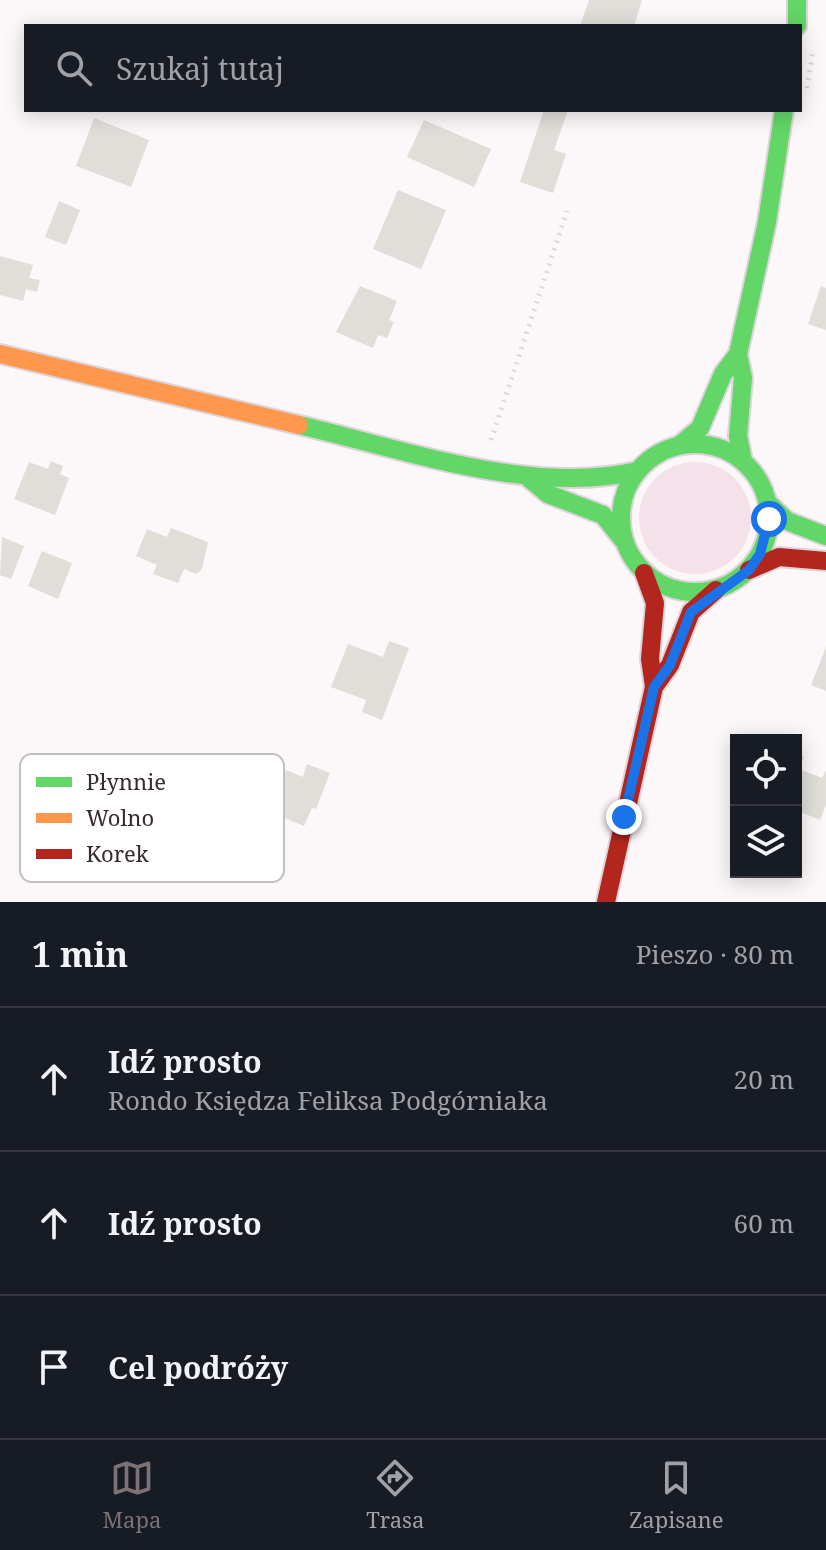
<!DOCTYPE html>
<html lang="pl">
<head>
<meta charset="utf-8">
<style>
  :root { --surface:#171b24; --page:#20242c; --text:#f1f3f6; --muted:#9ea1a6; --line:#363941; --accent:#7c7276 }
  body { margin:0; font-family:"Noto Serif",serif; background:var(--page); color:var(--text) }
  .controls { position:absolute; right:24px; bottom:24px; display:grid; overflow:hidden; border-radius:0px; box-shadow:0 4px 20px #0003 }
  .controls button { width:72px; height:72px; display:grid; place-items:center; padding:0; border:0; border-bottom:2px solid var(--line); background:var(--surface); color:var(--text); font:40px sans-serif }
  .stop { position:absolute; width:24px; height:24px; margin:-18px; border:6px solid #1a73e8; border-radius:50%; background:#fff }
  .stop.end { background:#1a73e8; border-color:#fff; box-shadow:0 2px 8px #0008 }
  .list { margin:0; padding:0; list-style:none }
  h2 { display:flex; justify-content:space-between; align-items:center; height:104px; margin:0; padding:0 32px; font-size:34px }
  h2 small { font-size:26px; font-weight:400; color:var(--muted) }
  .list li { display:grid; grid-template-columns:52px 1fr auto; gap:24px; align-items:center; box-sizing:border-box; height:144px; padding:0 32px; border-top:2px solid var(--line) }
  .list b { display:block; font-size:30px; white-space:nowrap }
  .list p { margin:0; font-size:26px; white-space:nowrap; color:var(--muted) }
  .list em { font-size:26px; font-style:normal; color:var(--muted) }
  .icon { flex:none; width:44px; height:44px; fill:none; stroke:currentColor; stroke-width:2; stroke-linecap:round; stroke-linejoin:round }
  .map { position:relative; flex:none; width:826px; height:902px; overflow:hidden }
  .search { position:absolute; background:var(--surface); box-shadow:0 4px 20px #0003; left:24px; right:24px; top:24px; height:88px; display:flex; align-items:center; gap:20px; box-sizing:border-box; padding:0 28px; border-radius:0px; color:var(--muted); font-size:30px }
  .sheet { height:536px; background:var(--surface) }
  nav { display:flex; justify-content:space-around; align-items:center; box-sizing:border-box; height:112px; border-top:2px solid var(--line); background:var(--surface); font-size:22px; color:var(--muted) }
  nav a { display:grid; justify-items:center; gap:4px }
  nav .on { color:var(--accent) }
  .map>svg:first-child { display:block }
  .green { fill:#f4e1ea }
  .building { fill:#dfded9 }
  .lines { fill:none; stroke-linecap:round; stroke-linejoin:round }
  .fast-casing { stroke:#dcd4d8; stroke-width:22 }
  .slow-casing { stroke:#dcd4d8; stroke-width:22 }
  .jam-casing { stroke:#dcd4d8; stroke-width:22 }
  .path { stroke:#dcd9da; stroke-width:5; stroke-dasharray:2 6; stroke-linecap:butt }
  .fast { stroke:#63d668; stroke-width:18 }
  .slow { stroke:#ff974d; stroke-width:18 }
  .jam { stroke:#b3261e; stroke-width:18 }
  .route { stroke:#1a73e8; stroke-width:10 }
  .key { fill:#fff; stroke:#c3bfc1; stroke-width:2 }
  .key-label { font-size:22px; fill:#372b30 }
</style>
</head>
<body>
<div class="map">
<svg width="826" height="902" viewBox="0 0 826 902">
  <rect width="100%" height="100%" fill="#fcf7f9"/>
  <!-- green -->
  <circle class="green" cx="695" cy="518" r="56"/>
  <!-- building -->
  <g class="building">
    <path d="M589,0H642L634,26H580Z"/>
    <path d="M544,110H568L554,150L566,154L553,193L520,182Z"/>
    <path d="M94,118L149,140L131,187L76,166Z"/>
    <path d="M424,120L491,149L474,187L407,157Z"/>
    <path d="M398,190L446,210L421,269L373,249Z"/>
    <path d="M59,201L80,210L66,245L45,237Z"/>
    <path d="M0,256L33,265L29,278L40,280L37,292L26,289L23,301L0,295Z"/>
    <path d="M360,286L397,301L389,320L394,322L387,338L378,335L373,348L336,332Z"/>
    <path d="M821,286L826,288V330L808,324Z"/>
    <path d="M51,461L63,466L60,474L69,478L55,515L14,499L29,462L48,469Z"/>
    <path d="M171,528L208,542L202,569L196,574L184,569L178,583L153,574L157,565L136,556L147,529L167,537Z"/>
    <path d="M2,537L24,546L11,579L0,575Z"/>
    <path d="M42,551L72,563L58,599L28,586Z"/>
    <path d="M389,641L409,648L382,720L362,712L366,700L331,687L348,644L383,657Z"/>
    <path d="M826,647V691L811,685Z"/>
    <path d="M796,754L804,757L799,769L822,778L826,770V805L820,820L796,810Z"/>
    <path d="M307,764L330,773L316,809L312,808L304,826L270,812L286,770L303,777Z"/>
  </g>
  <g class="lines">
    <defs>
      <g id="fast">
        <path d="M797,0V26"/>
        <path d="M299,425C402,449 533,496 637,471"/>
        <circle cx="695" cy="518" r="74"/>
        <path d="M680,445L700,428L723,374L738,354"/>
        <path d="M743,461L738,436L743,378L738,354L767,222L784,110"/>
        <path d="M530,479L548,494L603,515L623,540"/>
        <path d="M768,503L787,521L826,536"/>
      </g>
      <path id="slow" d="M0,354L299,425"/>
      <g id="jam">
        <path d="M749,570L779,557L826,561"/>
        <path d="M644,573L655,603L650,659L654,687"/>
        <path d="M606,902L654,687L670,665L691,612L716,590"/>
      </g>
    </defs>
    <!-- fast casing -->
    <use href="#fast" class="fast-casing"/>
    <!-- slow casing -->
    <use href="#slow" class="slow-casing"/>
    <!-- jam casing -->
    <use href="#jam" class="jam-casing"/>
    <!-- path -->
    <g class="path">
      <path d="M807,88L813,51"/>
      <path d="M491,440L567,211"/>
    </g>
    <!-- fast -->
    <use href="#fast" class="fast"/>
    <!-- slow -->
    <use href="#slow" class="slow"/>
    <!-- jam -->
    <use href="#jam" class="jam"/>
  </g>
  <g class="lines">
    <!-- route -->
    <path class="route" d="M624,817L654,687L670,665L691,612L749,570L760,554L769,519"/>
  </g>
  <!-- legend -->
  <rect x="20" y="754" width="264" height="128" rx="12" class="key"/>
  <rect x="36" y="777" width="36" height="10" fill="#63d668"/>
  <rect x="36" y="813" width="36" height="10" fill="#ff974d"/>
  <rect x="36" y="849" width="36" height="10" fill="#b3261e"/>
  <g class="key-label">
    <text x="86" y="790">Płynnie</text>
    <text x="86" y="826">Wolno</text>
    <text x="86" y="862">Korek</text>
  </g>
</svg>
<div class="controls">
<button><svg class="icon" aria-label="locate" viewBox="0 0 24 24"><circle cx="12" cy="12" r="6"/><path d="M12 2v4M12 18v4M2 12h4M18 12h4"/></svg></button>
<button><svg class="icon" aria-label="layers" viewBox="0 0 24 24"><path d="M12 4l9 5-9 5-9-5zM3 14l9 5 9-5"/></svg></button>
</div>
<div class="stop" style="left:769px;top:519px"></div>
<div class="stop end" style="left:624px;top:817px"></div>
<div class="search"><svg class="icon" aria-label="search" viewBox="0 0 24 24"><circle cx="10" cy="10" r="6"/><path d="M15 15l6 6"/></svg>Szukaj tutaj</div>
</div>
<section class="sheet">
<h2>1 min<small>Pieszo · 80 m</small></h2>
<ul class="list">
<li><svg class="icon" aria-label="ahead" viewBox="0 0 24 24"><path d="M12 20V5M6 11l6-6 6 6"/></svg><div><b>Idź prosto</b><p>Rondo Księdza Feliksa Podgórniaka</p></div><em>20 m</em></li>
<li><svg class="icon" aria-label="ahead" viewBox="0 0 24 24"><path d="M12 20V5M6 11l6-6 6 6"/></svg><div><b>Idź prosto</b></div><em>60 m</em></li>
<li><svg class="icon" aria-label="arrive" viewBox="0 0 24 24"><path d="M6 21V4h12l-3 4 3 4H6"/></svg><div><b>Cel podróży</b></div></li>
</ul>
</section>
<nav>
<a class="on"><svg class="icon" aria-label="map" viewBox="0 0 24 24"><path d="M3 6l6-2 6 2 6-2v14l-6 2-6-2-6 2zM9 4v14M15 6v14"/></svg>Mapa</a>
<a><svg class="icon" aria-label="directions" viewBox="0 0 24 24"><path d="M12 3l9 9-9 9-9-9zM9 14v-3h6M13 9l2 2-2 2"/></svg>Trasa</a>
<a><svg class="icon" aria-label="saved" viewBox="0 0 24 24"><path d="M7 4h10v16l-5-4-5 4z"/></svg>Zapisane</a>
</nav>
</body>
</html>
